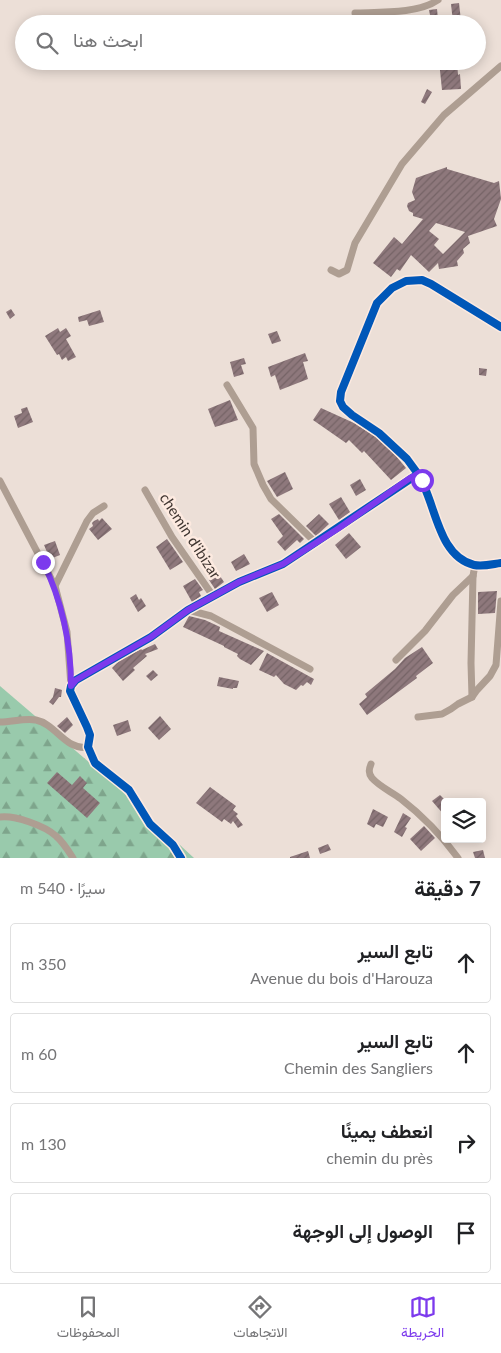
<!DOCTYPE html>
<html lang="ar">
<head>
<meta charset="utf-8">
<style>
  :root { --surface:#fff; --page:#f6f6f6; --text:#202124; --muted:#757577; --line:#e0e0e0; --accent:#7c3aed }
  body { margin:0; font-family:Lato,Vazirmatn,sans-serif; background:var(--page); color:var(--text); direction:rtl }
  .controls { position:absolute; right:15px; bottom:15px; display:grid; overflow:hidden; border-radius:5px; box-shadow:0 2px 12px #0003 }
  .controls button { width:45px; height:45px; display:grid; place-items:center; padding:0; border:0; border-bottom:1px solid var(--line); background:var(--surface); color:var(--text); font:25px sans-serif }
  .stop { position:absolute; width:15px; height:15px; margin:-11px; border:4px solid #7c3aed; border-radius:50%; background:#fff }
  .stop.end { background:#7c3aed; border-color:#fff; box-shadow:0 1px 5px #0008 }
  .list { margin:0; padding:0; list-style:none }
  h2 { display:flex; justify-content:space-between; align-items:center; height:65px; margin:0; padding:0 20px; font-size:21px }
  h2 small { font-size:16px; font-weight:400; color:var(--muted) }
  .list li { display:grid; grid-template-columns:32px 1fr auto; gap:15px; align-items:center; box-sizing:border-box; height:80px; margin:0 10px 10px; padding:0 10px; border:1px solid var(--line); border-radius:5px }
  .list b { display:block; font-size:19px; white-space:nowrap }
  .list p { margin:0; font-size:16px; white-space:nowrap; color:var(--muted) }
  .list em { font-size:16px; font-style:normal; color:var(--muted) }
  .icon { flex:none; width:28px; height:28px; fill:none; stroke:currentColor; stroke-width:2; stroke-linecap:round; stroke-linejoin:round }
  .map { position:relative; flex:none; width:501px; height:858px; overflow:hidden; direction:ltr }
  .search { position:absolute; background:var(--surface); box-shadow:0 2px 12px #0003; left:15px; right:15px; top:15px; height:55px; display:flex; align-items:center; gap:12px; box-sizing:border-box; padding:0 18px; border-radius:28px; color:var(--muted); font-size:19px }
  .sheet { height:425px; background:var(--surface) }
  nav { display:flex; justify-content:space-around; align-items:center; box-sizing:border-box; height:70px; border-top:1px solid var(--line); background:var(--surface); font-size:14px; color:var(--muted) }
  nav a { display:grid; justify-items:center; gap:2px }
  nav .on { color:var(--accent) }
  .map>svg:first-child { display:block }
  .forest { fill:url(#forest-firs) }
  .building { fill:url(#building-hatch); fill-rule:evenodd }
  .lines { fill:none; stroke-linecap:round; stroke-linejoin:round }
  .minor { stroke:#ae9e92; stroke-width:7 }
  .cycleway-casing { stroke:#fdeae0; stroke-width:11 }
  .cycleway { stroke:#0057b8; stroke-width:8 }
  .route { stroke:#7c3aed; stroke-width:6 }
  .labels { text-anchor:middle; stroke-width:5; stroke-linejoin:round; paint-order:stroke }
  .street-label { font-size:15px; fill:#3f3530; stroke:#fdeae0 }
</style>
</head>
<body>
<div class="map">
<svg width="501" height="858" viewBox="0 0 501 858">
  <defs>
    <pattern id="forest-firs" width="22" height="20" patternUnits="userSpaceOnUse" patternTransform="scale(1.25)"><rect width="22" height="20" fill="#99caac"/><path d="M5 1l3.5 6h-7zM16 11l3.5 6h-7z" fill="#7ea58c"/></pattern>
    <pattern id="building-hatch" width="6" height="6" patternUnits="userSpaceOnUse" patternTransform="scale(1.25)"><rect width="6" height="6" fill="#8e787c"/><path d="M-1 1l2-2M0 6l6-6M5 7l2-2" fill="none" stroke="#756366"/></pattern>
  </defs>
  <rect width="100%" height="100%" fill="#ecdfd7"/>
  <!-- forest -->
  <path class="forest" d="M0,686L104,775L194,858H0Z"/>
  <!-- building -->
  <g class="building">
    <path d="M459,3L461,21L453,22L451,4Z"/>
    <path d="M437,9L438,19L431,20L429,10Z"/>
    <path d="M393,17V22L363,24V18Z"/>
    <path d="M439,61H457L458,75L460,74L461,89L442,90Z"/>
    <path d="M427,89L432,92L425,104L421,102Z"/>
    <path d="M447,167V169L494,183L499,181L501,199L494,219L497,226L468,236L470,243L463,249L464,253L457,261L458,266L439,269L438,263L429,272L411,255L400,271L397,269L391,277L373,263L394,237L402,244L423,219L413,216V213L409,211L407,206L408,203L415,200L412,192L416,178ZM436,223L465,232L443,254L434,245L439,239L429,231Z"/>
    <path d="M11,309L15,315L10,319L6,312Z"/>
    <path d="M100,310L104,322L89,326L87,320L79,322L78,317Z"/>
    <path d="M58,328L60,332L66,328L71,336L66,339L76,357L68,361L66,357L62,360L59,354L57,355L45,336Z"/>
    <path d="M277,331L281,341L272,344L268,334Z"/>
    <path d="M305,353L308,361L303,362L308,379L280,390L275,375L271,377L268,367Z"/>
    <path d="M244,358L246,364L241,365L244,374L234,377L230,362Z"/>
    <path d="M479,368L487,369L486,376L479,375Z"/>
    <path d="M230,400L238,420L215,427L208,409Z"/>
    <path d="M27,407L33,422L18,428L14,416L22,413L21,409Z"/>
    <path d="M321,408L354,423L376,437L396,456L406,468L391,480L364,451L362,453L349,440L346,443L313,420Z"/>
    <path d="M285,472L293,489L277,497L267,481Z"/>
    <path d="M360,479L366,490L356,496L350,485Z"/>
    <path d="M341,497L350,512L339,520L329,504Z"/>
    <path d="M279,514L304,539L300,543L297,540L285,551L277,542L283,536L271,519Z"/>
    <path d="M319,514L329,524L316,536L306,526Z"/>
    <path d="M102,518L112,529L98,540L89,529L93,526L92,523L94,521L98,519L99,521Z"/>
    <path d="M349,533L361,547L346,559L335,545Z"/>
    <path d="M167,539L183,562L170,570L156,547Z"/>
    <path d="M55,541L60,555L50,559L44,545Z"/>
    <path d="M244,554L250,564L236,571L231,562Z"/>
    <path d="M218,573L224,582L215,589L209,580Z"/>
    <path d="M195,579L203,590L199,592L201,596L192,602L183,586Z"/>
    <path d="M497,591L495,613L478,614V592Z"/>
    <path d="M272,592L279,605L267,612L259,598Z"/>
    <path d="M136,594L139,600L141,598L146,606L138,612L130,598Z"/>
    <path d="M189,616L205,620L218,626L220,627L219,631L264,651L251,665L240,659L237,656L238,654L224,647V646L183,627Z"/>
    <path d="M155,644L158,649L145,654L147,656L133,668L135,670L123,681L112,668L119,661L141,649L142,650Z"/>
    <path d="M422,647L433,663L416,676L417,678L367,715L359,704L367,697L365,694L395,669L405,658Z"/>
    <path d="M267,653L314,679L311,685L307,682L303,686L301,685L296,690L284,684L276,675L274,677L259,670Z"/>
    <path d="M153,670L158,675L151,681L146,676Z"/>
    <path d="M219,677L239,681L237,688H233V689L217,686Z"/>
    <path d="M55,688L62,690L61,697H59L53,705L49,702L53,697Z"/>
    <path d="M160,716L171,729L159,740L148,728Z"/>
    <path d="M67,717L73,725L65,733L57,726Z"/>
    <path d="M128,720L131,731L117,736L113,725Z"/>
    <path d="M57,772L72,785L80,776L87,783L83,788L100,803L87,818L47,783Z"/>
    <path d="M210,787L236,806L233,810L238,814L236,816L243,825L238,828L233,821L231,824L224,819L222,822L196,803Z"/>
    <path d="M440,795L445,800V816L432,801Z"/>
    <path d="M373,809L388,817L383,827L376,824L374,828L367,824Z"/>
    <path d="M403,813L411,818L405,827L407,828L402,837L394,832Z"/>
    <path d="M424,826L435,838L421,851L410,839Z"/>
    <path d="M328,844L331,850L320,854L318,848Z"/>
    <path d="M483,850L485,858H475L473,852Z"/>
    <path d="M308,851L310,858H290V857Z"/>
  </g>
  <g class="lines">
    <!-- minor -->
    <g class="minor">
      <path d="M355,13C380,12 418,14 438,0"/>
      <path d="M331,270L339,274L347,270L355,243L402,164L444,115L501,66"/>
      <path d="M227,385L253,428L254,464L263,485L271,499L316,543"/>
      <path d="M418,474L407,459L379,433L352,415L343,407L340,401L341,392L377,303L392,288L406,281L422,280L431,284L501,327"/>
      <path d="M0,481L55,586L67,632L71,686"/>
      <path d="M145,490L172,537L213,596"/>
      <path d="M55,586L87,521L93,513L104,506"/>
      <path d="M188,610L211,616L310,669"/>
      <path d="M396,660L425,631L453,595L473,576"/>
      <path d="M472,697L471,663L473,576L475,565"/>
      <path d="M418,717L442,714L451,709L458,704L472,697L477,690L490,676L496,665L501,601"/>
      <path d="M0,722C12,722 24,718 36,720C56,724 66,751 88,747"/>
      <path d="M371,764C369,769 368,773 372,778C380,787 392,792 401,799C423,816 442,836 458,858"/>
      <path d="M0,817C15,815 45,826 56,836C63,842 68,850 73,858"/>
      <path d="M181,858L173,845L150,824L129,790L95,763L88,747L90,735L87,727L70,691L71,686L76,680L151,637L188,610L239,582L283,564L418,474C436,502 437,556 474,565C483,567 493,564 501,563"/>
    </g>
    <defs>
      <g id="cycleway">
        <path d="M418,474L407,459L379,433L352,415L343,407L340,401L341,392L377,303L392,288L406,281L422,280L431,284L501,327"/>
        <path d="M181,858L173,845L150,824L129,790L95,763L88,747L90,735L87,727L70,691L71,686L76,680L151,637L188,610L239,582L283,564L418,474C436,502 437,556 474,565C483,567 493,564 501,563"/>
      </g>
    </defs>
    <!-- cycleway casing -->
    <use href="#cycleway" class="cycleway-casing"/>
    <!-- cycleway -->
    <use href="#cycleway" class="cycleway"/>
  </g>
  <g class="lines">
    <!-- route -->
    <path class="route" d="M43,562C62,601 71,642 71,686L76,680L151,637L188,610L239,582L283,564L339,528L410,478L418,474L422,480"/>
  </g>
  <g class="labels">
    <!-- street labels -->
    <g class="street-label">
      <text transform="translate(190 536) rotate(57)" y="5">chemin d'ibizar</text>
    </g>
  </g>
</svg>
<div class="controls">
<button><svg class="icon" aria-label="layers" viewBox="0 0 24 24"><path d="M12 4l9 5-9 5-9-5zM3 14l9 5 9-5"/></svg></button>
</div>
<div class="stop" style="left:422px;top:480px"></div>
<div class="stop end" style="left:43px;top:562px"></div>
<div class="search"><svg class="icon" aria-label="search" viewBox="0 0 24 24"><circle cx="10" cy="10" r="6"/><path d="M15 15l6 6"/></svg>ابحث هنا</div>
</div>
<section class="sheet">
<h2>7 دقيقة<small>سيرًا · 540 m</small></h2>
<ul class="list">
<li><svg class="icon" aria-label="ahead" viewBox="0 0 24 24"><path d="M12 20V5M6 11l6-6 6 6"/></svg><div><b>تابع السير</b><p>Avenue du bois d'Harouza</p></div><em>350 m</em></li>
<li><svg class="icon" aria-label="ahead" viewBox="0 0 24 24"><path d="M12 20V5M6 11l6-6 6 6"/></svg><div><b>تابع السير</b><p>Chemin des Sangliers</p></div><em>60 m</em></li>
<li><svg class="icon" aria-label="right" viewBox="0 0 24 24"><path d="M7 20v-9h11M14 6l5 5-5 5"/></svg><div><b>انعطف يمينًا</b><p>chemin du près</p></div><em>130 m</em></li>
<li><svg class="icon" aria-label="arrive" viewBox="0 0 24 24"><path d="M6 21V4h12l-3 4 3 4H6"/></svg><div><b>الوصول إلى الوجهة</b></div></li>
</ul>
</section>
<nav>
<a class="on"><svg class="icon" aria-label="map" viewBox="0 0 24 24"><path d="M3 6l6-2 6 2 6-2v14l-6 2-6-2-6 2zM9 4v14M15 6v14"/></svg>الخريطة</a>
<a><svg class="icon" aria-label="directions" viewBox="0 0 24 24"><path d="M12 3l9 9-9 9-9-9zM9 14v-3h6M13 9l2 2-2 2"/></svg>الاتجاهات</a>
<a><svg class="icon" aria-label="saved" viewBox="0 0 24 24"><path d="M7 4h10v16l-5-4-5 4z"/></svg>المحفوظات</a>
</nav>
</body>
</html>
